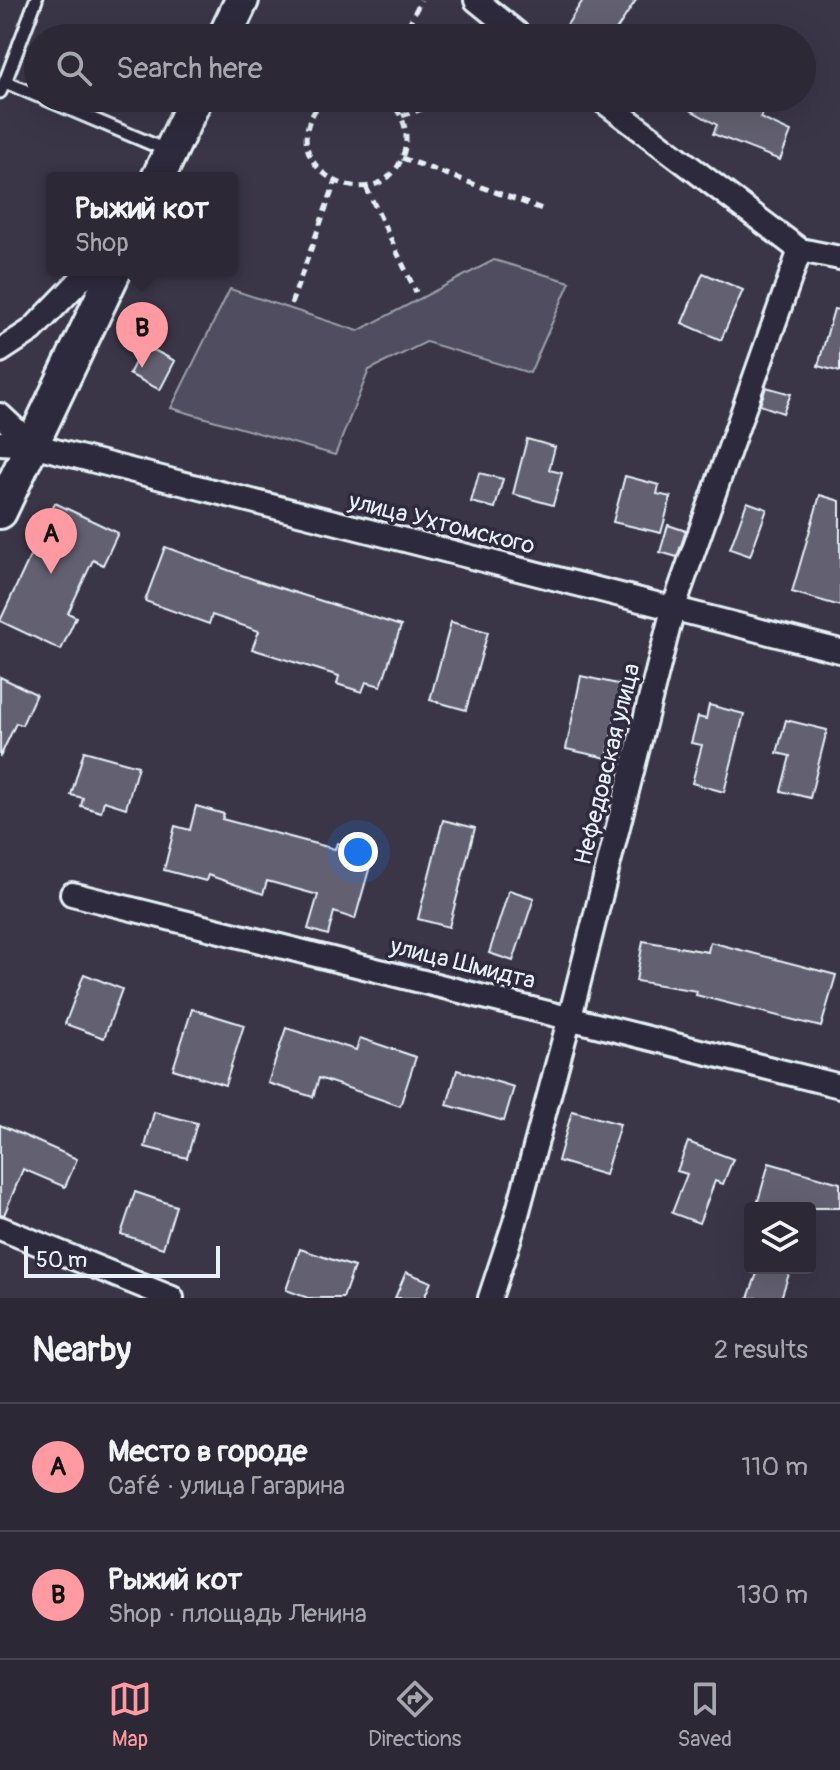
<!DOCTYPE html>
<html lang="en">
<head>
<meta charset="utf-8">
<style>
  :root { --surface:#2c2836; --page:#383442; --text:#f1f3f6; --muted:#a6a6ad; --line:#484451; --accent:#ff9aa2 }
  body { margin:0; font-family:Pangolin,sans-serif; background:var(--page); color:var(--text) }
  .controls { position:absolute; right:24px; bottom:24px; display:grid; overflow:hidden; border-radius:8px; box-shadow:0 8px 32px #0002 }
  .controls button { width:72px; height:72px; display:grid; place-items:center; padding:0; border:0; border-bottom:2px solid var(--line); background:var(--surface); color:var(--text); font:40px sans-serif }
  .scale { position:absolute; left:24px; bottom:20px; width:196px; box-sizing:border-box; padding-left:8px; border:4px solid #e8f1f8; border-top:0; font-size:22px; line-height:28px; white-space:nowrap; color:#e8f1f8; -webkit-text-stroke:6px #2f2a3d; paint-order:stroke }
  .you { position:absolute; left:358px; top:852px; width:28px; height:28px; margin:-20px; border:6px solid #fff; border-radius:50%; background:#1a73e8; box-shadow:0 0 0 12px #1a73e833 }
  .badge { display:grid; place-items:center; width:52px; height:52px; border-radius:50%; background:var(--accent); color:#111; font-size:26px; font-weight:700 }
  .pin { position:absolute; translate:-50% -66px; filter:drop-shadow(0 2px 4px #0008) }
  .pin::after { content:''; position:absolute; top:42px; width:28px; height:24px; background:inherit; clip-path:polygon(0 0,100% 0,50% 100%) }
  .popup { position:absolute; left:46px; top:172px; width:192px; height:104px; box-sizing:border-box; display:grid; place-content:center; border-radius:8px; background:var(--surface); filter:drop-shadow(0 2px 6px #0005); font-size:26px; white-space:nowrap; color:var(--muted) }
  .popup b { font-size:30px; color:var(--text) }
  .popup::after { content:''; position:absolute; left:50%; top:100%; margin-left:-16px; border:16px solid transparent; border-top-color:var(--surface) }
  .list { margin:0; padding:0; list-style:none }
  h2 { display:flex; justify-content:space-between; align-items:center; height:104px; margin:0; padding:0 32px; font-size:34px }
  h2 small { font-size:26px; font-weight:400; color:var(--muted) }
  .list li { display:grid; grid-template-columns:52px 1fr auto; gap:24px; align-items:center; box-sizing:border-box; height:128px; padding:0 32px; border-top:2px solid var(--line) }
  .list b { display:block; font-size:30px; white-space:nowrap }
  .list p { margin:0; font-size:26px; white-space:nowrap; color:var(--muted) }
  .list em { font-size:26px; font-style:normal; color:var(--muted) }
  .icon { flex:none; width:44px; height:44px; fill:none; stroke:currentColor; stroke-width:2; stroke-linecap:round; stroke-linejoin:round }
  .map { position:relative; flex:none; width:840px; height:1298px; overflow:hidden }
  .search { position:absolute; background:var(--surface); box-shadow:0 8px 32px #0002; left:24px; right:24px; top:24px; height:88px; display:flex; align-items:center; gap:20px; box-sizing:border-box; padding:0 28px; border-radius:44px; color:var(--muted); font-size:30px }
  .sheet { height:360px; background:var(--surface) }
  nav { display:flex; justify-content:space-around; align-items:center; box-sizing:border-box; height:112px; border-top:2px solid var(--line); background:var(--surface); font-size:22px; color:var(--muted) }
  nav a { display:grid; justify-items:center; gap:4px }
  nav .on { color:var(--accent) }
  .map>svg:first-child { display:block }
  .green { fill:#504e5f; stroke:#9ca0ac; stroke-width:2 }
  .building { fill:#636171; stroke:#e8f1f8; stroke-width:2 }
  .lines { fill:none; stroke-linecap:round; stroke-linejoin:round }
  .service-casing { stroke:#e8f1f8; stroke-width:17 }
  .minor-casing { stroke:#e8f1f8; stroke-width:28 }
  .secondary-casing { stroke:#e8f1f8; stroke-width:38 }
  .path { stroke:#e8f1f8; stroke-width:5; stroke-dasharray:8 6; stroke-linecap:butt }
  .service { stroke:#2f2a3d; stroke-width:11 }
  .minor { stroke:#2f2a3d; stroke-width:22 }
  .secondary { stroke:#2f2a3d; stroke-width:32 }
  .labels { text-anchor:middle; stroke-width:7; stroke-linejoin:round; paint-order:stroke }
  .street-label { font-size:24px; fill:#e8f1f8; stroke:#2f2a3d }
</style>
</head>
<body>
<div class="map">
<svg width="840" height="1298" viewBox="0 0 840 1298">
  <rect width="100%" height="100%" fill="#3a3648"/>
  <filter id="ink" filterUnits="userSpaceOnUse"><feTurbulence type="fractalNoise" baseFrequency=".0125" numOctaves="2"/><feDisplacementMap in="SourceGraphic" scale="16" xChannelSelector="R" yChannelSelector="G"/><feConvolveMatrix kernelMatrix="1 2 1 2 8 2 1 2 1" color-interpolation-filters="sRGB"/></filter>
  <g filter="url(#ink)">
    <!-- green -->
    <path class="green" d="M494,260L570,282L530,373L426,342L369,370L335,455L171,408L230,289L358,331Z"/>
    <!-- building -->
    <g class="building">
      <path d="M583,0H636L611,38H580L565,28Z"/>
      <path d="M669,98H769L760,118L791,132L780,160L713,134L717,125Z"/>
      <path d="M703,273L743,290L721,340L682,323Z"/>
      <path d="M834,309L840,310V372L818,366Z"/>
      <path d="M144,345L175,361L160,390L129,374Z"/>
      <path d="M766,387L791,394L783,413L760,405Z"/>
      <path d="M527,439L555,447L549,470L562,473L553,505L513,494Z"/>
      <path d="M479,473L503,479L495,508L471,502Z"/>
      <path d="M625,476L659,485L657,494L671,497L661,533L613,522Z"/>
      <path d="M820,495L840,501V606L792,592Z"/>
      <path d="M747,502L767,509L750,556L730,549Z"/>
      <path d="M55,503L118,533L103,565L93,560L68,613L76,617L61,650L0,621Z"/>
      <path d="M668,525L686,531L677,557L660,552Z"/>
      <path d="M165,547L258,581L401,626L381,686L366,682L362,692L337,684L339,676L252,649L259,631L212,615L209,624L145,601Z"/>
      <path d="M451,622L488,632L466,710L430,700Z"/>
      <path d="M581,676L622,685L607,758L566,749Z"/>
      <path d="M0,677L36,694L22,725L16,723L0,757Z"/>
      <path d="M709,705L744,714L724,792L692,783L702,745L691,743L698,717L706,719Z"/>
      <path d="M786,720L827,730L810,798L781,791L790,756L777,753Z"/>
      <path d="M84,751L138,766L126,808L104,801L101,812L81,806L83,798L71,795Z"/>
      <path d="M196,806L224,814L222,819L335,849L337,843L374,852L355,919L334,912L328,935L308,929L318,895L267,881L263,894L208,875L206,881L164,870L175,826L190,830Z"/>
      <path d="M443,820L475,828L449,927L418,919Z"/>
      <path d="M509,890L534,898L513,961L489,953Z"/>
      <path d="M643,941L708,952L710,942L836,975L821,1027L696,995L697,991L636,981Z"/>
      <path d="M84,974L122,989L104,1038L65,1024Z"/>
      <path d="M192,1009L244,1025L225,1085L173,1069Z"/>
      <path d="M286,1028L356,1050L360,1038L416,1057L400,1106L319,1078L313,1097L268,1083Z"/>
      <path d="M457,1070L514,1087L504,1121L447,1105Z"/>
      <path d="M572,1111L620,1124L605,1175L558,1161Z"/>
      <path d="M154,1112L197,1123L187,1158L145,1147Z"/>
      <path d="M0,1125L77,1159L65,1187L23,1169L4,1215L0,1214Z"/>
      <path d="M688,1142L733,1159L723,1184L715,1181L699,1223L672,1213L687,1174L677,1171Z"/>
      <path d="M769,1163L840,1183V1208H756Z"/>
      <path d="M135,1192L176,1206L163,1248L121,1234Z"/>
      <path d="M300,1249L354,1267L343,1298H308L286,1290Z"/>
      <path d="M759,1268H791L781,1298H748Z"/>
      <path d="M406,1272L431,1282L424,1298H395Z"/>
    </g>
    <g class="lines">
      <defs>
        <g id="service">
          <path d="M5,82L36,0"/>
          <path d="M0,92L5,82L38,96"/>
          <path d="M43,98L166,150"/>
        </g>
        <g id="minor">
          <path d="M476,0L523,38"/>
          <path d="M599,98L800,250L840,258"/>
          <path d="M0,351L32,330L90,270"/>
          <path d="M0,415L32,445"/>
          <path d="M0,443L32,445L840,651"/>
          <path d="M72,894L840,1086"/>
          <path d="M0,1228L172,1298"/>
          <path d="M490,1298L515,1222L570,1017L673,609L800,250"/>
        </g>
        <g id="secondary">
          <path d="M224,38L242,0"/>
          <path d="M158,178L196,98"/>
          <path d="M0,512L115,270"/>
        </g>
      </defs>
      <!-- service casing -->
      <use href="#service" class="service-casing"/>
      <!-- minor casing -->
      <use href="#minor" class="minor-casing"/>
      <!-- secondary casing -->
      <use href="#secondary" class="secondary-casing"/>
      <!-- path -->
      <g class="path">
        <path d="M402,38L421,0"/>
        <path d="M325,98C259,167 386,230 405,148C409,128 401,112 387,98"/>
        <path d="M402,116L453,98"/>
        <path d="M402,158L542,209"/>
        <path d="M366,187L416,292"/>
        <path d="M291,304L335,183"/>
      </g>
      <!-- service -->
      <use href="#service" class="service"/>
      <!-- minor -->
      <use href="#minor" class="minor"/>
      <!-- secondary -->
      <use href="#secondary" class="secondary"/>
    </g>
  </g>
  <g class="labels">
    <!-- street labels -->
    <g class="street-label">
      <text transform="translate(442 523) rotate(14)" y="8">улица Ухтомского</text>
      <text transform="translate(607 764) rotate(-76)" y="8">Нефедовская улица</text>
      <text transform="translate(463 963) rotate(14)" y="8">улица Шмидта</text>
    </g>
  </g>
</svg>
<div class="controls">
<button><svg class="icon" aria-label="layers" viewBox="0 0 24 24"><path d="M12 4l9 5-9 5-9-5zM3 14l9 5 9-5"/></svg></button>
</div>
<div class="scale">50 m</div>
<div class="you"></div>
<div class="pin badge" style="left:51px;top:574px">A</div>
<div class="pin badge" style="left:142px;top:368px">B</div>
<div class="popup"><b>Рыжий кот</b>Shop</div>
<div class="search"><svg class="icon" aria-label="search" viewBox="0 0 24 24"><circle cx="10" cy="10" r="6"/><path d="M15 15l6 6"/></svg>Search here</div>
</div>
<section class="sheet">
<h2>Nearby<small>2 results</small></h2>
<ul class="list">
<li><span class="badge">A</span><div><b>Место в городе</b><p>Café · улица Гагарина</p></div><em>110 m</em></li>
<li><span class="badge">B</span><div><b>Рыжий кот</b><p>Shop · площадь Ленина</p></div><em>130 m</em></li>
</ul>
</section>
<nav>
<a class="on"><svg class="icon" aria-label="map" viewBox="0 0 24 24"><path d="M3 6l6-2 6 2 6-2v14l-6 2-6-2-6 2zM9 4v14M15 6v14"/></svg>Map</a>
<a><svg class="icon" aria-label="directions" viewBox="0 0 24 24"><path d="M12 3l9 9-9 9-9-9zM9 14v-3h6M13 9l2 2-2 2"/></svg>Directions</a>
<a><svg class="icon" aria-label="saved" viewBox="0 0 24 24"><path d="M7 4h10v16l-5-4-5 4z"/></svg>Saved</a>
</nav>
</body>
</html>
